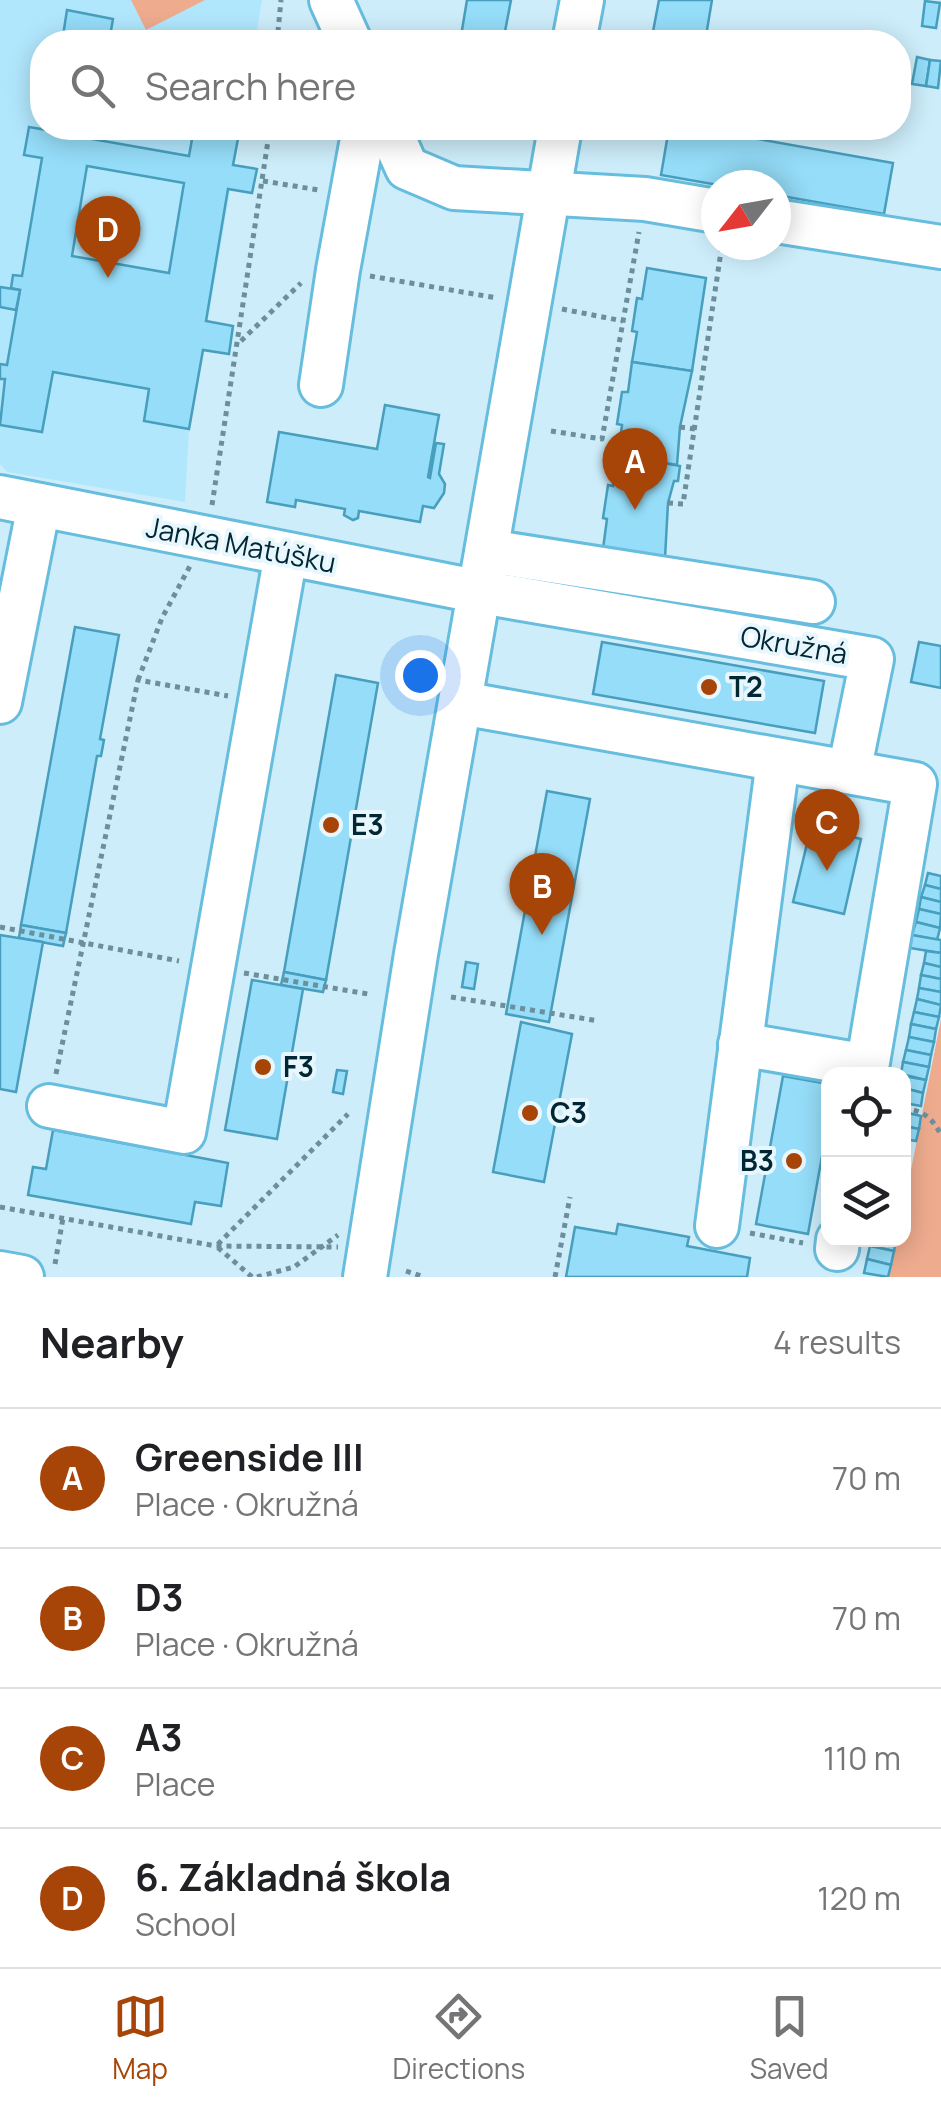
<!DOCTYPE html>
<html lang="en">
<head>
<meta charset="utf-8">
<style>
  :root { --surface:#fff; --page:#f2f2f2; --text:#202124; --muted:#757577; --line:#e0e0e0; --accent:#a74407 }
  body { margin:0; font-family:Manrope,sans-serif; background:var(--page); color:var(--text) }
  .controls { position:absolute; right:30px; bottom:30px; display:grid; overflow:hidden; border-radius:20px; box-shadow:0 5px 25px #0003 }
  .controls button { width:90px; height:90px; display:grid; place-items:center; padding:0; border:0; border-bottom:2px solid var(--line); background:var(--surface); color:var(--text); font:50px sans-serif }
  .compass { position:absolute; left:701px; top:170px; width:90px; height:90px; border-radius:50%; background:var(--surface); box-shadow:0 5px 25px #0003; rotate:239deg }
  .you { position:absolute; left:420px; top:675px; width:35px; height:35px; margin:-25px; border:8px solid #fff; border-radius:50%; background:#1a73e8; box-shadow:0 0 0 15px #1a73e833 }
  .badge { display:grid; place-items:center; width:65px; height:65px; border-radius:50%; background:var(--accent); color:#fff; font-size:32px; font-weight:700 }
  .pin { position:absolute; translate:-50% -82px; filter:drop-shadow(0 2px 5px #0008) }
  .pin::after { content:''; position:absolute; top:52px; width:35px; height:30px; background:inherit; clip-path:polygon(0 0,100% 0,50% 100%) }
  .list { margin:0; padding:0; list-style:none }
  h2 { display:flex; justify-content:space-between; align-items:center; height:130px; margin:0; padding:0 40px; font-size:42px }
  h2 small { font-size:32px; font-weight:400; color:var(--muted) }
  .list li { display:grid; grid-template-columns:65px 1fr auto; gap:30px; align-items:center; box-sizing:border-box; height:140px; padding:0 40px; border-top:2px solid var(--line) }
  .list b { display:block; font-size:38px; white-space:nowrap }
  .list p { margin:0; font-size:32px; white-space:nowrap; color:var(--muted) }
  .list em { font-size:32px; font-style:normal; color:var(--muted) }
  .icon { flex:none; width:55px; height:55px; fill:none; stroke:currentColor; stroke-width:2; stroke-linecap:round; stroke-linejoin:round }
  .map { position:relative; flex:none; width:941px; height:1277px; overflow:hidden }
  .search { position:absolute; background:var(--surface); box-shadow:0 5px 25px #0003; left:30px; right:30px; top:30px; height:110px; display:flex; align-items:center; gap:25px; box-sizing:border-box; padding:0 35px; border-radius:40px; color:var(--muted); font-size:38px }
  .sheet { height:690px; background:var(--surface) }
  nav { display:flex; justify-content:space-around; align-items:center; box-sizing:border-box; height:140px; border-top:2px solid var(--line); background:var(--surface); font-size:28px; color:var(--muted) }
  nav a { display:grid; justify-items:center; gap:5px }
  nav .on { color:var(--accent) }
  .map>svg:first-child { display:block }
  .built { fill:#b1e7fd }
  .green { fill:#eeab8e }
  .building { fill:#95ddf9; stroke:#479ebd; stroke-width:2.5; fill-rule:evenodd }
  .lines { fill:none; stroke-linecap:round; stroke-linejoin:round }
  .minor-casing { stroke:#67bddd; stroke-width:48 }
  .path { stroke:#6b8f9b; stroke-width:5; stroke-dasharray:5 5; stroke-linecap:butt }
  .minor { stroke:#fff; stroke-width:42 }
  .poi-dot { fill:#a74407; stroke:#e7f7fd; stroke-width:4 }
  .labels { text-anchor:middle; stroke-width:8; stroke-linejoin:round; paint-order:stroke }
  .street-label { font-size:28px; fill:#002733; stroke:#e7f7fd }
  .poi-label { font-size:28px; font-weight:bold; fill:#002733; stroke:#e7f7fd; text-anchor:start }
</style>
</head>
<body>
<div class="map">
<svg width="941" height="1277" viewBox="0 0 941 1277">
  <rect width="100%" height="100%" fill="#cdedfa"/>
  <!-- built -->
  <path class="built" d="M0,0H262L255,42H42V128H241L189,429L185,502L7,472L0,464Z"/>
  <!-- green -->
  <g class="green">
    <path d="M131,0H205L146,30Z"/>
    <path d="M941,1019V1277H888L896,1240H904V1205Z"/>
  </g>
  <!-- building -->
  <g class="building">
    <path d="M467,0H511L503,42H460Z"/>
    <path d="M659,0H712L705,42H651Z"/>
    <path d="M925,1L940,3L936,28L922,26Z"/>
    <path d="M67,10L113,19L109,42H62Z"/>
    <path d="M917,57L930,60L926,86L912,84Z"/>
    <path d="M930,60L941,61L938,88L926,86Z"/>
    <path d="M29,127L47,130L48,128H94L92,139L189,156L194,128H240L233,165L257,169L252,193L228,189L206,321L233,326L229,354L203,350L189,429L144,421L149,389L53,372L42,432L0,425L5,379H0V364L7,365L20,290L11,288L13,275L22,276L42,158L24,155ZM87,166L184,183L169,273L72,256Z"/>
    <path d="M669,128H696L893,163L884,214L776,195V185H718L661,175Z"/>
    <path d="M647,268L706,278L692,371L632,362L637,332L632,331L637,298L642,299Z"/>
    <path d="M0,287L20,290L16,310L0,307Z"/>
    <path d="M632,362L692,371L680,427L677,465L618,455L622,425L617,424L622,392H628Z"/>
    <path d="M385,405L439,415L428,477L430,478L436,443L444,444L439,474L445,484L444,493L434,508L423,506L420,522L359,511L358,518L353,520L344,515L345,509L296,500L295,507L267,502L279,432L377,449Z"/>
    <path d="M618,455L680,466L678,481H674L668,503L665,558L603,549L607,519L603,518L608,485L613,486Z"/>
    <path d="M75,627L119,635L100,739L104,740L101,756H97L66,933L21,925Z"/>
    <path d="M602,642L824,681L815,733L593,694Z"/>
    <path d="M919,642L941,646V688L911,682Z"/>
    <path d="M336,675L378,683L326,980L284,972Z"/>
    <path d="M547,791L590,799L549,1022L506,1014Z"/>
    <path d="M811,827L861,839L844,914L793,902Z"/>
    <path d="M928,873L941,876V889L925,885Z"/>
    <path d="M925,885L941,889V902L921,897Z"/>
    <path d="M921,897L941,902V914L919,909Z"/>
    <path d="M919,909L941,914L940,928L916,922Z"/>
    <path d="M916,922L940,928L937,940L912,935Z"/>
    <path d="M21,925L66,933L63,946L19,938Z"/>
    <path d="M0,935L43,942L16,1092L0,1089Z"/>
    <path d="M912,935L941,940V953L910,948Z"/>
    <path d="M926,951L941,953V967L924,963Z"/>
    <path d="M466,962L478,964L474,989L462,987Z"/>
    <path d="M924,963L941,967V979L921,975Z"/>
    <path d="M284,972L326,980L323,992L281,985Z"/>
    <path d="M921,975L941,979V992L919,988Z"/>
    <path d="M252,980L303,989L277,1139L225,1130Z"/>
    <path d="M919,988L941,992V1005L917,999Z"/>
    <path d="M917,999L941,1005L939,1017L914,1012Z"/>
    <path d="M914,1012L939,1017L936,1029L911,1024Z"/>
    <path d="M521,1022L572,1034L544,1182L493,1172Z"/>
    <path d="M911,1024L936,1029L934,1042L909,1037Z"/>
    <path d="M909,1037L934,1042L931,1055L906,1050Z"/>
    <path d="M906,1050L931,1055L929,1067L903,1062Z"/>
    <path d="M903,1062L929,1067L926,1080L901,1074Z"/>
    <path d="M337,1070L347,1071L343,1094L333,1092Z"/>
    <path d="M783,1076L828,1084V1123L808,1234L756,1224Z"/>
    <path d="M904,1076L926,1080L923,1093L904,1088Z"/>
    <path d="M904,1088L923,1093L921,1106L904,1103Z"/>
    <path d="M904,1112L921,1116L919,1129L904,1126Z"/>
    <path d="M904,1126L919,1129L916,1141L904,1139Z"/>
    <path d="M53,1130L228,1163L221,1206L195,1202L191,1224L28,1195L33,1167L46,1169Z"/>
    <path d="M618,1224L689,1237L687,1246L750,1258L747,1277H566L575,1227L616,1234Z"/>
    <path d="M871,1240H896L894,1251L870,1246Z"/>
    <path d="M870,1246L894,1251L891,1265L867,1259Z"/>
    <path d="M867,1259L891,1265L888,1277L864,1273Z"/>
  </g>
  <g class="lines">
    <defs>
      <g id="minor">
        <path d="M331,0L350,42"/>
        <path d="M574,42L582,0"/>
        <path d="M389,128L407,168L454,188L645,199L716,211"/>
        <path d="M776,221L941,247"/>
        <path d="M321,385L338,270L364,128"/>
        <path d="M0,497L481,592L872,659L849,772"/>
        <path d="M488,551L813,602"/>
        <path d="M0,702L39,505"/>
        <path d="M461,703L915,784L866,1074"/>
        <path d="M740,1044L867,1066"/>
        <path d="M49,1106L184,1132L286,554"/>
        <path d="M717,1226L778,760"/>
        <path d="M837,1249L838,1240"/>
        <path d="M0,1273L22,1277"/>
        <path d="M365,1277L416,954L560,128"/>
      </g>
    </defs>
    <!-- minor casing -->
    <use href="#minor" class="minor-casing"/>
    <!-- path -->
    <g class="path">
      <path d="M277,42L281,0"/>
      <path d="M263,181L319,190"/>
      <path d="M370,276L497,298"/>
      <path d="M562,309L623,321"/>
      <path d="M241,341L301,283"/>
      <path d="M680,427L695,429"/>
      <path d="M551,431L602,439L639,232"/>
      <path d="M668,503L683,504L722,245"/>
      <path d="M212,505L270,128"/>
      <path d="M138,680L162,618L190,566"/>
      <path d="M0,927L179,961"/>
      <path d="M244,973L368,994"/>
      <path d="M451,997L599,1021"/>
      <path d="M56,1074L138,680L228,696"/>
      <path d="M904,1108C923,1111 932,1117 941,1135"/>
      <path d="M0,1207L216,1246L338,1247"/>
      <path d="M750,1233L803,1243"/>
      <path d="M55,1264L63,1218"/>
      <path d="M406,1271L424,1277"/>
      <path d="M252,1277L216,1246L348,1114"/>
      <path d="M257,1277L294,1267L338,1235"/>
      <path d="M555,1277L570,1197"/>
    </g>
    <!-- minor -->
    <use href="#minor" class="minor"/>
  </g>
  <!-- markers -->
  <g class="poi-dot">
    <circle cx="709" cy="687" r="10"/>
    <circle cx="331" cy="825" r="10"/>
    <circle cx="263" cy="1067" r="10"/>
    <circle cx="530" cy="1113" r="10"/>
    <circle cx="794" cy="1161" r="10"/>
  </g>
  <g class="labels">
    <!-- street labels -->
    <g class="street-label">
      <text transform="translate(241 545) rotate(11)" y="10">Janka Matúšku</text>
      <text transform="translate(794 645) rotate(10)" y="10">Okružná</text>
    </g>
    <!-- poi labels -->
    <g class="poi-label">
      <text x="729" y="697">T2</text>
      <text x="351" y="835">E3</text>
      <text x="283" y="1077">F3</text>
      <text x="550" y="1123">C3</text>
      <text x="774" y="1171" text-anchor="end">B3</text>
    </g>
  </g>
</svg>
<div class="controls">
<button><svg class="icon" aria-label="locate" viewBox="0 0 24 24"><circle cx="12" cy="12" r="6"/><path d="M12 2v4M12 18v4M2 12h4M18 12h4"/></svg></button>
<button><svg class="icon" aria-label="layers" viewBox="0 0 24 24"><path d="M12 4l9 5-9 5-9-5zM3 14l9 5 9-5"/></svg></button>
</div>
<svg class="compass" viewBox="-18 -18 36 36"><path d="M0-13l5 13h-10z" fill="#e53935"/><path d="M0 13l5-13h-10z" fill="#757577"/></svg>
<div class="you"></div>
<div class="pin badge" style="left:635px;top:510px">A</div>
<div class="pin badge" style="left:542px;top:935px">B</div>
<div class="pin badge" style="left:827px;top:871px">C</div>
<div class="pin badge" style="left:108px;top:278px">D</div>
<div class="search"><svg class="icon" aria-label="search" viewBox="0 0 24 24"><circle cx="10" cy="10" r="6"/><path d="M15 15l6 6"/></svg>Search here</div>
</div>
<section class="sheet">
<h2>Nearby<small>4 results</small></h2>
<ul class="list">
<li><span class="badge">A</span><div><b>Greenside III</b><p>Place · Okružná</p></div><em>70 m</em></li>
<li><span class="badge">B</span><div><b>D3</b><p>Place · Okružná</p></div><em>70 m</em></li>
<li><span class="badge">C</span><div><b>A3</b><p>Place</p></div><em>110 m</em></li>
<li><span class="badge">D</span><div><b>6. Základná škola</b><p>School</p></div><em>120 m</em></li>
</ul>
</section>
<nav>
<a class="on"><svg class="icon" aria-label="map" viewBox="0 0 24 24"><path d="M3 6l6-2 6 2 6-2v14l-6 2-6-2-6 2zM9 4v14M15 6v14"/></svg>Map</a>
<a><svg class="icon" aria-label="directions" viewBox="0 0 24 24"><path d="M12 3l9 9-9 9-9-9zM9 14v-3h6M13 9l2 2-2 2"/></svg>Directions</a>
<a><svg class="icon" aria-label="saved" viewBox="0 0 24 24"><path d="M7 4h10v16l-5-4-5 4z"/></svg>Saved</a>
</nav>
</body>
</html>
